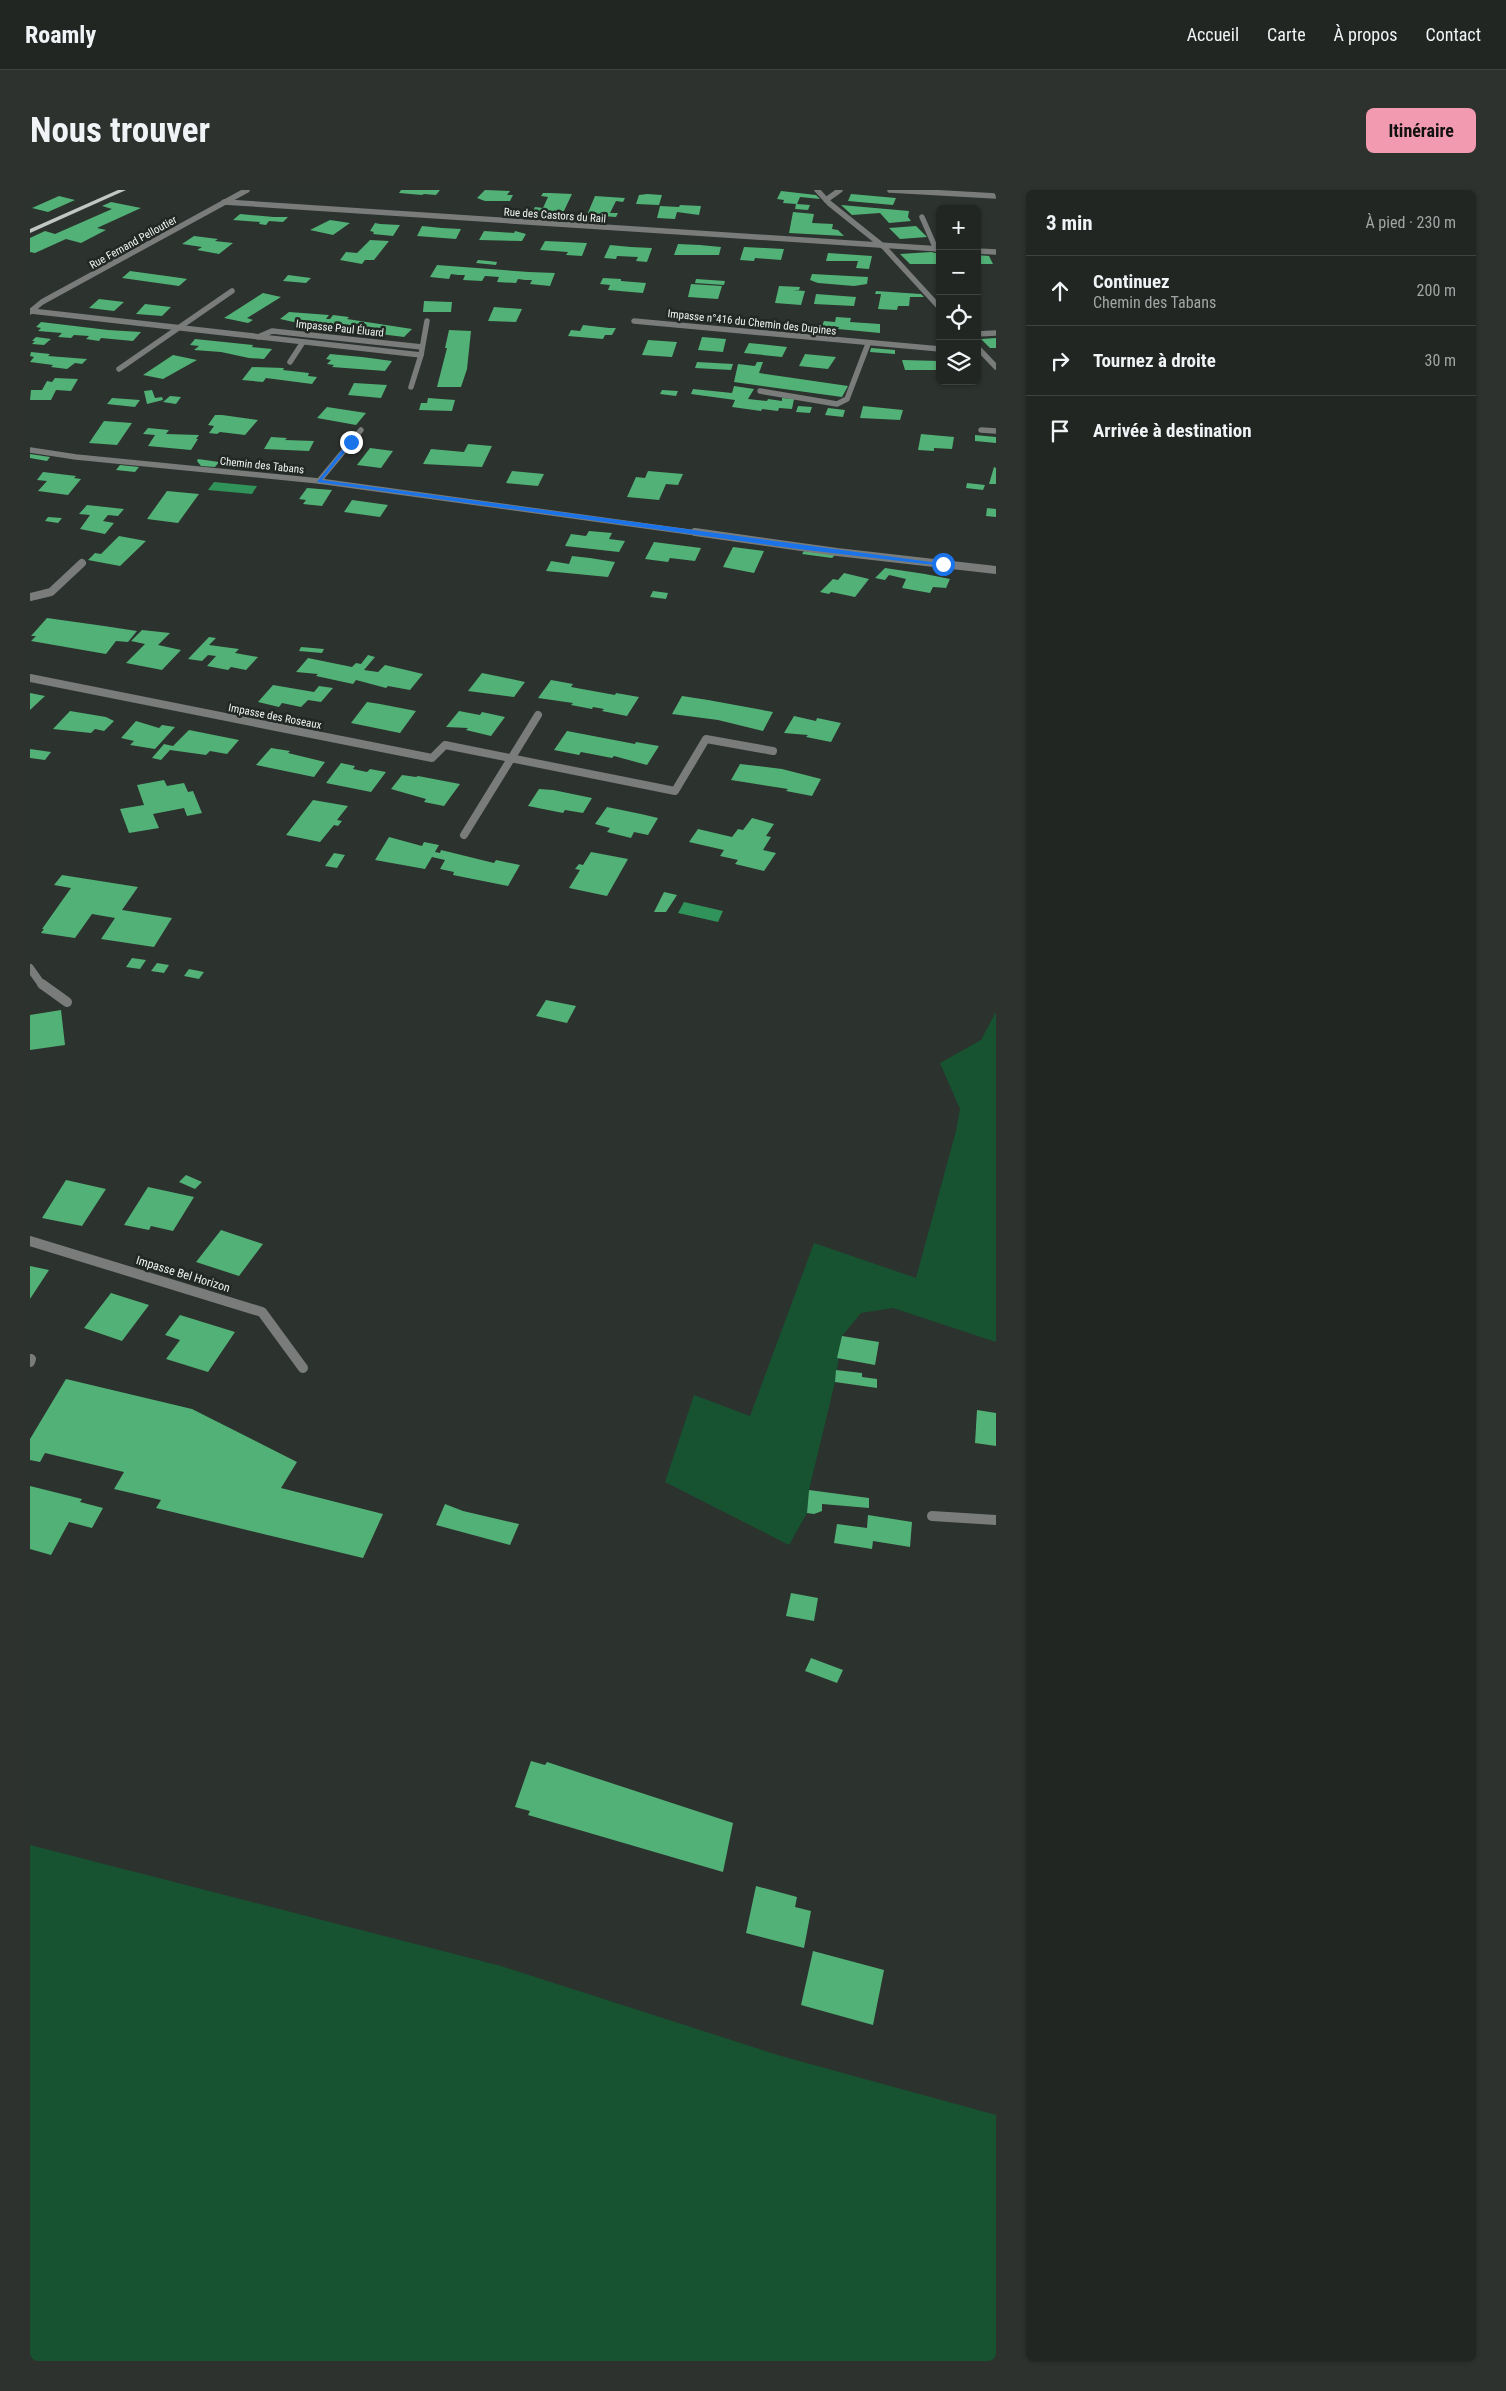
<!DOCTYPE html>
<html lang="fr">
<head>
<meta charset="utf-8">
<style>
  :root { --surface:#212622; --page:#2d322f; --text:#f1f3f6; --muted:#a2a5a5; --line:#3e4340; --accent:#f29aaf }
  body { margin:0; font-family:"Roboto Condensed",sans-serif; background:var(--page); color:var(--text) }
  .controls { position:absolute; right:15px; top:15px; display:grid; overflow:hidden; border-radius:8px; box-shadow:0 1px 4px #0004 }
  .controls button { width:45px; height:45px; display:grid; place-items:center; padding:0; border:0; border-bottom:1px solid var(--line); background:var(--surface); color:var(--text); font:25px sans-serif }
  .stop { position:absolute; width:15px; height:15px; margin:-11px; border:4px solid #1a73e8; border-radius:50%; background:#fff }
  .stop.end { background:#1a73e8; border-color:#fff; box-shadow:0 1px 5px #0008 }
  .list { margin:0; padding:0; list-style:none }
  h2 { display:flex; justify-content:space-between; align-items:center; height:65px; margin:0; padding:0 20px; font-size:21px }
  h2 small { font-size:16px; font-weight:400; color:var(--muted) }
  .list li { display:grid; grid-template-columns:32px 1fr auto; gap:15px; align-items:center; box-sizing:border-box; height:70px; padding:0 20px; border-top:1px solid var(--line) }
  .list b { display:block; font-size:19px; white-space:nowrap }
  .list p { margin:0; font-size:16px; white-space:nowrap; color:var(--muted) }
  .list em { font-size:16px; font-style:normal; color:var(--muted) }
  .icon { flex:none; width:28px; height:28px; fill:none; stroke:currentColor; stroke-width:2; stroke-linecap:round; stroke-linejoin:round }
  .map { position:relative; flex:none; width:966px; height:2171px; overflow:hidden; border-radius:8px }
  header { display:flex; align-items:center; gap:30px; box-sizing:border-box; height:70px; padding:0 25px; background:var(--surface); border-bottom:1px solid var(--line) }
  header strong { font-size:24px }
  nav { display:flex; gap:28px; margin-inline-start:auto; font-size:18px }
  .intro { display:flex; align-items:center; justify-content:space-between; box-sizing:border-box; height:120px; padding:0 30px }
  h1 { margin:0; font-size:35px }
  .button { padding:12px 22px; border-radius:8px; background:var(--accent); color:#111; font-size:18px; font-weight:700 }
  main { display:flex; gap:30px; padding:0 30px }
  aside { flex:1; background:var(--surface); border-radius:8px; box-shadow:0 1px 4px #0004 }
  .map>svg:first-child { display:block }
  .green { fill:#175331 }
  .water { fill:#30935a }
  .building { fill:#52b176 }
  .lines { fill:none; stroke-linecap:round; stroke-linejoin:round }
  .lane-far1 { stroke:#797c7a; stroke-width:8 }
  .lane { stroke:#797c7a; stroke-width:10 }
  .street-far2 { stroke:#797c7a; stroke-width:5.5 }
  .street-far1 { stroke:#797c7a; stroke-width:8 }
  .street { stroke:#797c7a; stroke-width:10 }
  .primary { fill:#c1c7c3; fill-rule:evenodd }
  .route { fill:#1a73e8 }
  .labels { text-anchor:middle; stroke-width:5; stroke-linejoin:round; paint-order:stroke }
  .far-street-label { font-size:11px; fill:#f1f5f2; stroke:#222824 }
  .street-label { font-size:12px; fill:#f1f5f2; stroke:#222824 }
</style>
</head>
<body>
<header>
<strong>Roamly</strong>
<nav><a>Accueil</a><a>Carte</a><a>À propos</a><a>Contact</a></nav>
</header>
<div class="intro"><h1>Nous trouver</h1><a class="button">Itinéraire</a></div>
<main>
<div class="map">
<svg width="966" height="2171" viewBox="0 0 966 2171">
  <rect width="100%" height="100%" fill="#2c322e"/>
  <!-- green -->
  <g class="green">
    <path d="M966,822V1152L863,1118L831,1123L812,1146L805,1192L779,1300L777,1323L759,1355L635,1292L664,1205L720,1226L784,1053L886,1088L926,941L930,919L910,873L951,850Z"/>
    <path d="M0,1655L471,1776L751,1866L966,1925V2171H0Z"/>
  </g>
  <!-- water -->
  <g class="water">
    <path d="M184,292L227,296L222,304L178,300Z"/>
    <path d="M654,712L693,721L688,732L648,723Z"/>
  </g>
  <!-- building -->
  <g class="building">
    <path d="M371,0H410L406,5L394,4L392,5L369,3Z"/>
    <path d="M455,0L480,1L477,5H483L480,11H455L447,8Z"/>
    <path d="M751,1L786,5L790,9L770,7L767,14L780,15L778,20L765,19L766,14L753,13L754,10L747,9Z"/>
    <path d="M513,3H520L542,4L533,23L503,21L505,17L513,18L518,7L511,6Z"/>
    <path d="M617,4L632,5L629,15L606,14L609,5Z"/>
    <path d="M821,4L866,8L863,15L818,11Z"/>
    <path d="M29,6L45,10L18,22L2,18Z"/>
    <path d="M565,6L595,8L593,12L586,11L580,23H588L586,27L557,25Z"/>
    <path d="M81,12L111,18L67,38L76,40L51,53L36,49L5,63L0,62V48L15,41L25,44L82,19L72,16Z"/>
    <path d="M650,15L671,16L669,25L647,22L645,29L627,28L630,16L649,17Z"/>
    <path d="M811,15L879,21L878,27L881,31L859,33L850,23L822,25Z"/>
    <path d="M763,22L784,24L782,33L803,34L802,39L808,40L814,46L759,43Z"/>
    <path d="M210,24L244,27H258L253,32L239,31L236,35L229,34L230,32L203,30Z"/>
    <path d="M300,30L320,33L303,45L280,40Z"/>
    <path d="M345,33L350,34L370,35L363,46L343,44L344,42L340,41Z"/>
    <path d="M392,36L412,38L431,39L426,49L387,46Z"/>
    <path d="M886,36L897,47L870,49L859,38Z"/>
    <path d="M454,41L484,43L485,41L496,44L492,51L449,50Z"/>
    <path d="M164,46L188,49L185,51L203,53L189,64L167,60L172,57L152,54Z"/>
    <path d="M340,50L359,51L344,70H335L332,74L310,70L316,62L327,63Z"/>
    <path d="M515,51L537,52L557,53L552,66L536,65L538,62L510,60Z"/>
    <path d="M648,54L670,55L691,57L689,65H644Z"/>
    <path d="M580,55L601,57L622,58L617,72L606,71L608,67L587,66L586,69L574,68Z"/>
    <path d="M714,57L735,58L754,59L751,70L725,68L724,71L710,70Z"/>
    <path d="M901,62L910,64V74H880L870,64Z"/>
    <path d="M798,63L842,66L839,79L826,78L828,71H796Z"/>
    <path d="M947,65L959,66L963,74H947Z"/>
    <path d="M448,70L459,71L467,72L466,75L446,73Z"/>
    <path d="M407,75L499,82L525,83L520,96L500,94L502,90H495L488,89L486,93L467,92L469,87L455,86L452,91L433,90L435,85H428L421,84L419,89L400,87Z"/>
    <path d="M100,81L151,88L157,89L149,96L92,88Z"/>
    <path d="M782,84L838,87L837,94L824,96L788,93L780,90Z"/>
    <path d="M258,85L281,88L276,93L253,91Z"/>
    <path d="M573,88L591,89V91L616,93L613,103L578,100L580,95L570,94Z"/>
    <path d="M666,89L695,91L694,95L665,93Z"/>
    <path d="M661,94L692,96L688,109L658,107Z"/>
    <path d="M749,96L770,97L769,100H763L775,101L771,115L745,113Z"/>
    <path d="M846,101L891,104L894,107H880L879,116H868L867,120L848,119L851,104H845Z"/>
    <path d="M233,103L251,107L217,128L223,130L218,133L194,128Z"/>
    <path d="M786,104L826,107L824,116L784,114Z"/>
    <path d="M69,109L94,112L84,121L59,118Z"/>
    <path d="M394,111L422,112L421,122H393Z"/>
    <path d="M115,114L141,117L132,126L106,124Z"/>
    <path d="M464,117L492,119L486,132L458,131Z"/>
    <path d="M259,122L299,125L296,129H300L303,125L319,127L317,129L382,139L374,147L310,139L308,141L299,140L250,129Z"/>
    <path d="M806,127L821,128L820,132L850,134V143L808,139L809,137L792,136L794,131L805,132Z"/>
    <path d="M11,132L78,140L111,142L103,151L71,148L69,151L56,149L59,146L44,145L41,148L28,147L32,143L8,141L11,138L6,137Z"/>
    <path d="M553,135L579,138H586L582,145H575L573,149L538,146L541,140L550,141Z"/>
    <path d="M419,140L441,141L437,179L431,197H407L417,158H415Z"/>
    <path d="M6,147L21,149L14,155L2,154L5,151H2Z"/>
    <path d="M672,147L696,149L693,162L668,160Z"/>
    <path d="M966,148V158H960L951,149Z"/>
    <path d="M165,149L223,155L222,157L242,159L234,169L219,168L191,162L164,160L169,156L160,155Z"/>
    <path d="M618,150L647,152L642,167L612,165Z"/>
    <path d="M719,153L757,157L752,167L714,163Z"/>
    <path d="M841,158L865,160V164L840,162Z"/>
    <path d="M1,162L20,164L18,166L57,169L52,174L45,173L37,179L21,177L23,175L0,172L4,167L0,166Z"/>
    <path d="M300,164L332,167L362,171L355,181L302,177L304,175L297,174L301,170L296,169Z"/>
    <path d="M775,164L806,167L798,179L769,176Z"/>
    <path d="M143,165L167,170L133,189L113,185Z"/>
    <path d="M872,170L910,171V180H875Z"/>
    <path d="M667,172L703,174L701,180L665,178Z"/>
    <path d="M727,172H733L729,183L818,196L812,207L704,192L708,174L725,176Z"/>
    <path d="M222,177L254,178L253,180L279,183L278,186L287,187L282,194L236,188L233,192L212,190Z"/>
    <path d="M25,188L48,189L41,201L26,200L21,210H0L1,200H12L17,191L22,192Z"/>
    <path d="M324,193L357,195L351,208L318,205Z"/>
    <path d="M704,196L724,199L718,209L737,211L738,209L752,211V208L764,209L762,219L749,218L748,221L732,219L731,221L702,217L705,210L661,204L663,199L702,203Z"/>
    <path d="M122,200L125,208L132,207L133,210L117,214L114,201Z"/>
    <path d="M632,200L648,201L646,206L630,204Z"/>
    <path d="M140,206L151,207L146,214L133,212Z"/>
    <path d="M82,208L110,210L105,217L77,214Z"/>
    <path d="M398,208L425,210L422,221L389,220L391,213H397Z"/>
    <path d="M768,216L782,217L780,223L766,222Z"/>
    <path d="M833,216L873,220L870,230L830,228Z"/>
    <path d="M297,217L336,223L326,235L287,228Z"/>
    <path d="M798,218L815,220L813,227L795,225Z"/>
    <path d="M185,225H192L228,230L215,245L190,242L187,244L179,243L184,236L178,235Z"/>
    <path d="M74,231L102,233L87,255L59,253Z"/>
    <path d="M118,238L139,240L136,244L169,245L166,249H168L161,260L118,256L125,245L113,244Z"/>
    <path d="M891,244L924,247L922,259L904,258V261L888,260Z"/>
    <path d="M945,245L966,247V253L945,251Z"/>
    <path d="M241,247L257,248L255,250L284,251L279,261L234,259Z"/>
    <path d="M438,254L462,256L452,277L393,274L401,259L434,262Z"/>
    <path d="M340,258L363,261L351,278L327,275Z"/>
    <path d="M0,264L20,267L17,271L0,268Z"/>
    <path d="M168,269L189,272L185,277L171,276L167,271Z"/>
    <path d="M90,275L109,277L105,282L86,280Z"/>
    <path d="M964,277L966,278V294H959Z"/>
    <path d="M482,281L514,284L508,296L476,293Z"/>
    <path d="M618,281L653,284L648,295L636,294L629,310L597,307L606,287L615,288Z"/>
    <path d="M13,282L46,286L44,288L51,289L38,305L8,301L17,291L7,290Z"/>
    <path d="M937,293L955,295L953,300L936,298Z"/>
    <path d="M277,298L302,300L292,316L273,314L276,310L269,309Z"/>
    <path d="M137,301L169,304L148,333L117,329Z"/>
    <path d="M322,310L358,315L350,327L314,322Z"/>
    <path d="M57,315L94,319L88,326L78,325L73,331L84,333L75,344L50,339L60,325L49,324Z"/>
    <path d="M957,318L966,319V327L956,326Z"/>
    <path d="M18,327L32,328L28,333L15,331Z"/>
    <path d="M559,341L582,343L579,349L595,351L589,362L535,356L541,344L556,346Z"/>
    <path d="M89,346L116,351L90,376L58,370L65,363L71,364Z"/>
    <path d="M624,352L671,358L665,371L640,368L638,372L615,369Z"/>
    <path d="M703,357L734,361L724,383L693,377Z"/>
    <path d="M774,361L805,365L802,368L772,364Z"/>
    <path d="M542,366L560,368L585,372L578,387L516,381L521,371L539,374Z"/>
    <path d="M855,378L895,384L920,389L916,398L903,397L900,403L872,398L876,389L859,385L855,390L845,388Z"/>
    <path d="M814,383L839,389L825,407L801,402L799,404L790,402L803,389L808,390Z"/>
    <path d="M623,401L638,403L636,409L620,407Z"/>
    <path d="M17,428L74,436L107,441L98,452L86,451L76,464L1,451L6,446H1Z"/>
    <path d="M112,440L140,443L128,455L151,460L132,480L96,473L115,454L101,451Z"/>
    <path d="M179,447L186,448L179,455L209,459L205,463L228,467L216,480L201,477L198,480L177,476L186,466L178,465L172,471L158,469Z"/>
    <path d="M271,457L294,459L292,463L269,461Z"/>
    <path d="M338,465L345,467L334,480L348,482L355,475L393,484L380,500L358,496L356,498L326,490L323,494L286,486L288,484L266,482L278,468L322,477L326,473L331,474Z"/>
    <path d="M452,483L486,490L495,492L484,507L438,501Z"/>
    <path d="M521,490L543,494L541,497L585,505L586,503L609,507L597,526L572,521L574,519L563,517L562,519L541,515L543,513L508,508Z"/>
    <path d="M243,495L284,502L289,496L303,498L291,512L278,510L271,517L252,513L249,517L228,512Z"/>
    <path d="M0,503L15,506L0,520Z"/>
    <path d="M652,506L678,510L743,522L733,541L688,530L642,524Z"/>
    <path d="M337,512L350,514L386,521L370,543L321,533Z"/>
    <path d="M40,521L76,527L84,531L74,541L65,539L61,543L23,539Z"/>
    <path d="M429,521L450,525L452,522L475,527L461,546L436,540L438,538L416,537Z"/>
    <path d="M764,526L786,531L787,528L811,533L801,552L776,547L778,545L754,543Z"/>
    <path d="M106,531L129,538L132,535L145,537L125,559L100,555L104,551L91,548Z"/>
    <path d="M159,540L209,550L197,564L180,561L176,565L140,560L131,570L122,568L134,554L143,556Z"/>
    <path d="M537,541L605,554L606,552L629,556L617,575L584,566L582,568L551,562L549,565L524,560Z"/>
    <path d="M241,558L260,561L258,563L295,572L284,587L226,575Z"/>
    <path d="M0,559L21,562L15,570L0,568Z"/>
    <path d="M311,573L325,576L323,579L337,582L340,579L356,582L341,602L296,593Z"/>
    <path d="M710,574L752,579L791,589L782,606L756,601L758,599L701,590Z"/>
    <path d="M372,585L386,587L388,586L430,594L414,616L394,612L396,609L361,599Z"/>
    <path d="M134,590L137,596L154,593L158,602L163,601L172,623L157,626L154,618L123,624L129,638L99,643L90,619L114,615L107,595Z"/>
    <path d="M509,599L523,600L562,608L553,623L535,620L533,623L498,616Z"/>
    <path d="M283,610L318,616L307,630L312,631L308,636L304,635L290,652L256,645Z"/>
    <path d="M577,617L611,624L628,628L618,645L604,642L601,648L577,642L580,638L565,634Z"/>
    <path d="M722,628L744,634L736,646L741,647L733,660L746,663L734,681L705,674L708,670L690,666L694,660L659,652L668,639L702,647L708,639L713,640Z"/>
    <path d="M359,647L392,656L394,652L409,655L405,662L410,663L411,660L464,673L466,670L490,675L478,696L423,685L424,682L410,679L415,670L402,667L395,679L345,670Z"/>
    <path d="M561,662L598,669L577,706L539,698L550,680L545,679L549,674L553,675Z"/>
    <path d="M304,663L315,665L307,678L295,676Z"/>
    <path d="M32,685L108,697L92,720L142,728L124,757L71,749L85,728L62,724L45,748L11,743L14,739H12L41,698L24,695Z"/>
    <path d="M634,702L647,705L636,722H624Z"/>
    <path d="M102,768L116,770L110,779L96,777Z"/>
    <path d="M127,773L139,775L134,783L121,781Z"/>
    <path d="M159,779L174,782L169,789L154,786Z"/>
    <path d="M516,810L546,816L537,833L506,826Z"/>
    <path d="M31,820L35,855L0,860V825Z"/>
    <path d="M156,985L172,992L165,999L149,992Z"/>
    <path d="M36,990L76,999L52,1036L12,1028Z"/>
    <path d="M118,997L164,1007L143,1041L121,1036L119,1040L94,1035Z"/>
    <path d="M191,1040L233,1054L209,1086L166,1072Z"/>
    <path d="M0,1076L19,1080L0,1109Z"/>
    <path d="M81,1103L119,1115L92,1151L54,1138Z"/>
    <path d="M150,1125L205,1142L178,1182L136,1169L150,1150L135,1145Z"/>
    <path d="M812,1146L849,1152L845,1175L807,1168Z"/>
    <path d="M806,1180L832,1183V1187L847,1189V1198L805,1192Z"/>
    <path d="M36,1189L162,1219L267,1272L251,1298L353,1324L333,1368L126,1318L131,1310L84,1299L94,1282L15,1263L10,1272L0,1270V1249Z"/>
    <path d="M947,1220L966,1223V1256L945,1253Z"/>
    <path d="M0,1296L52,1309L50,1312L73,1318L62,1338L39,1332L21,1365L0,1359Z"/>
    <path d="M779,1300L839,1308V1318L792,1314V1321L784,1324L777,1323Z"/>
    <path d="M415,1314L433,1321L489,1334L480,1355L406,1335Z"/>
    <path d="M838,1325L882,1332L880,1357L843,1351L842,1359L804,1353L807,1334L837,1338Z"/>
    <path d="M761,1403L788,1408L784,1431L756,1426Z"/>
    <path d="M781,1468L813,1480L807,1493L775,1481Z"/>
    <path d="M501,1571L515,1575L517,1572L703,1633L693,1682L498,1625L500,1621L485,1617Z"/>
    <path d="M726,1696L767,1707L765,1717L781,1721L774,1758L716,1743Z"/>
    <path d="M783,1761L854,1780L843,1835L771,1815Z"/>
  </g>
  <g class="lines">
    <!-- lane-far1 -->
    <path class="lane-far1" d="M0,778L12,795"/>
    <!-- lane -->
    <g class="lane">
      <path d="M12,794L37,812"/>
      <path d="M902,1326L966,1330"/>
    </g>
    <!-- street-far2 -->
    <g class="street-far2">
      <path d="M787,0L799,13L854,57L910,118"/>
      <path d="M860,0L966,6"/>
      <path d="M796,10L810,0"/>
      <path d="M194,12L910,59"/>
      <path d="M892,27L906,59"/>
      <path d="M947,61L966,62"/>
      <path d="M1,121L391,165"/>
      <path d="M0,122L12,112L217,0"/>
      <path d="M604,131L910,159"/>
      <path d="M947,144L966,143"/>
      <path d="M228,147L242,141L392,157"/>
      <path d="M947,157L966,177"/>
      <path d="M260,172L273,152"/>
      <path d="M89,179L202,101"/>
      <path d="M381,197L391,165L397,131"/>
      <path d="M730,201L807,214L817,209L838,154"/>
      <path d="M951,240L966,241"/>
      <path d="M0,260L46,267L289,291L674,344"/>
      <path d="M289,291L331,240"/>
    </g>
    <!-- street-far1 -->
    <g class="street-far1">
      <path d="M665,342L807,362L966,380"/>
      <path d="M0,407L21,402L52,373"/>
      <path d="M0,488L402,568L415,555L645,601L676,549L743,561"/>
      <path d="M434,645L508,525"/>
    </g>
    <!-- street -->
    <g class="street">
      <path d="M0,1051L232,1122L273,1178"/>
      <path d="M0,1172L1,1169"/>
    </g>
    <!-- primary -->
    <path class="primary" d="M88,0H96L0,43V39Z"/>
  </g>
  <!-- route -->
  <path class="route" d="M319,251L323,252L292,290L916,374L913,376L768,359L287,292Z"/>
  <g class="labels">
    <!-- far-street labels -->
    <g class="far-street-label">
      <text transform="translate(525 25) rotate(4)" y="4">Rue des Castors du Rail</text>
      <text transform="translate(103 52) rotate(-29)" y="4">Rue Fernand Pelloutier</text>
      <text transform="translate(722 132) rotate(6)" y="4">Impasse n°416 du Chemin des Dupines</text>
      <text transform="translate(310 138) rotate(6)" y="4">Impasse Paul Éluard</text>
      <text transform="translate(232 275) rotate(6)" y="4">Chemin des Tabans</text>
      <text transform="translate(245 526) rotate(11)" y="4">Impasse des Roseaux</text>
    </g>
    <!-- street labels -->
    <g class="street-label">
      <text transform="translate(153 1084) rotate(17)" y="4">Impasse Bel Horizon</text>
    </g>
  </g>
</svg>
<div class="controls">
<button>+</button>
<button>−</button>
<button><svg class="icon" aria-label="locate" viewBox="0 0 24 24"><circle cx="12" cy="12" r="6"/><path d="M12 2v4M12 18v4M2 12h4M18 12h4"/></svg></button>
<button><svg class="icon" aria-label="layers" viewBox="0 0 24 24"><path d="M12 4l9 5-9 5-9-5zM3 14l9 5 9-5"/></svg></button>
</div>
<div class="stop" style="left:913px;top:374px"></div>
<div class="stop end" style="left:321px;top:252px"></div>
</div>
<aside>
<h2>3 min<small>À pied · 230 m</small></h2>
<ul class="list">
<li><svg class="icon" aria-label="ahead" viewBox="0 0 24 24"><path d="M12 20V5M6 11l6-6 6 6"/></svg><div><b>Continuez</b><p>Chemin des Tabans</p></div><em>200 m</em></li>
<li><svg class="icon" aria-label="right" viewBox="0 0 24 24"><path d="M7 20v-9h11M14 6l5 5-5 5"/></svg><div><b>Tournez à droite</b></div><em>30 m</em></li>
<li><svg class="icon" aria-label="arrive" viewBox="0 0 24 24"><path d="M6 21V4h12l-3 4 3 4H6"/></svg><div><b>Arrivée à destination</b></div></li>
</ul>
</aside>
</main>
</body>
</html>
